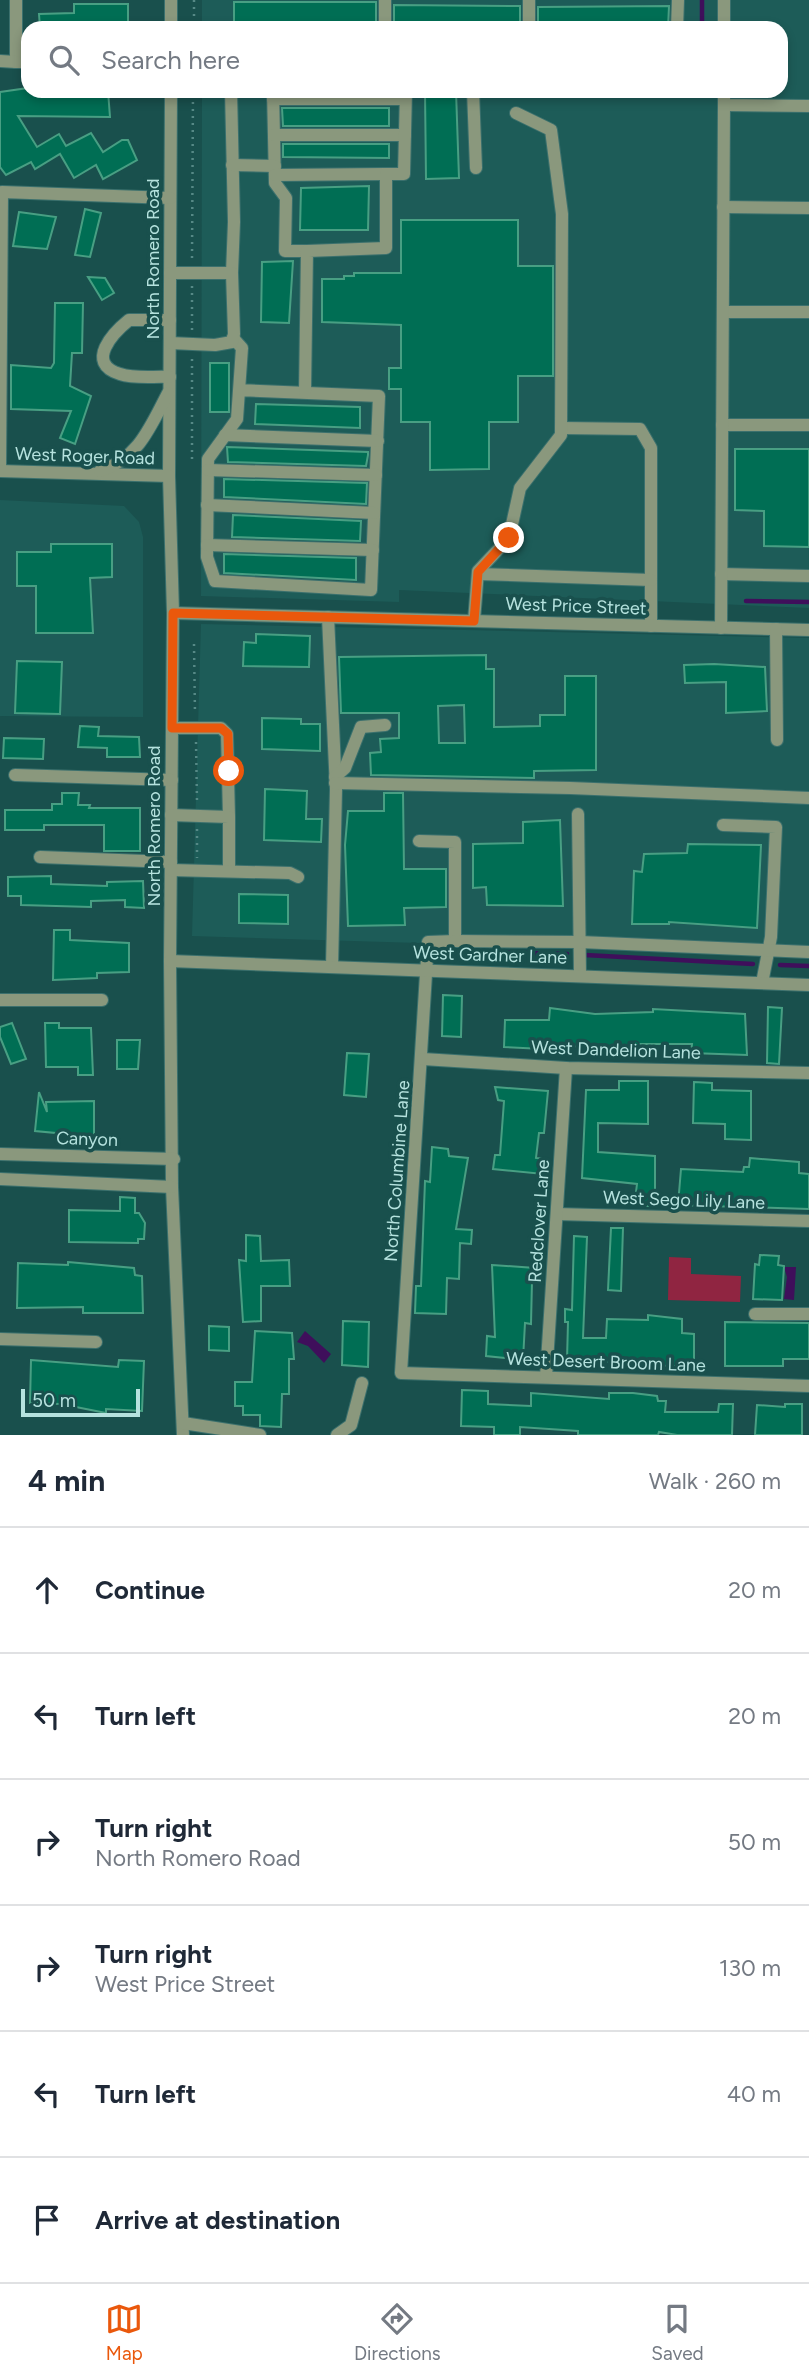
<!DOCTYPE html>
<html lang="en">
<head>
<meta charset="utf-8">
<style>
  :root { --surface:#fff; --page:#f6f6f7; --text:#1f2937; --muted:#747a83; --line:#e0e1e3; --accent:#ea580c }
  body { margin:0; font-family:Figtree,sans-serif; background:var(--page); color:var(--text) }
  .scale { position:absolute; left:21px; bottom:18px; width:119px; box-sizing:border-box; padding-left:7px; border:4px solid #b5e2de; border-top:0; font-size:19px; line-height:24px; white-space:nowrap; color:#b5e2de; -webkit-text-stroke:5px #19504d; paint-order:stroke }
  .stop { position:absolute; width:21px; height:21px; margin:-16px; border:5px solid #ea580c; border-radius:50%; background:#fff }
  .stop.end { background:#ea580c; border-color:#fff; box-shadow:0 2px 7px #0008 }
  .list { margin:0; padding:0; list-style:none }
  h2 { display:flex; justify-content:space-between; align-items:center; height:91px; margin:0; padding:0 28px; font-size:30px }
  h2 small { font-size:23px; font-weight:400; color:var(--muted) }
  .list li { display:grid; grid-template-columns:46px 1fr auto; gap:21px; align-items:center; box-sizing:border-box; height:126px; padding:0 28px; border-top:2px solid var(--line) }
  .list b { display:block; font-size:26px; white-space:nowrap }
  .list p { margin:0; font-size:23px; white-space:nowrap; color:var(--muted) }
  .list em { font-size:23px; font-style:normal; color:var(--muted) }
  .icon { flex:none; width:38px; height:38px; fill:none; stroke:currentColor; stroke-width:2; stroke-linecap:round; stroke-linejoin:round }
  .map { position:relative; flex:none; width:809px; height:1435px; overflow:hidden }
  .search { position:absolute; background:var(--surface); box-shadow:0 4px 10px #0003; left:21px; right:21px; top:21px; height:77px; display:flex; align-items:center; gap:18px; box-sizing:border-box; padding:0 24px; border-radius:21px; color:var(--muted); font-size:26px }
  .sheet { height:847px; background:var(--surface) }
  nav { display:flex; justify-content:space-around; align-items:center; box-sizing:border-box; height:98px; border-top:2px solid var(--line); background:var(--surface); font-size:19px; color:var(--muted) }
  nav a { display:grid; justify-items:center; gap:4px }
  nav .on { color:var(--accent) }
  .map>svg:first-child { display:block }
  .built { fill:#1d5c58 }
  .green { fill:#902541 }
  .water { fill:#3f0f5b }
  .lines { fill:none; stroke-linecap:round; stroke-linejoin:round }
  .stream { stroke:#3f0f5b; stroke-width:4.5 }
  .building { fill:#006e54; stroke:#489f83; stroke-width:2; fill-rule:evenodd }
  .minor-casing { stroke:#3b706d; stroke-width:14 }
  .path { stroke:#568986; stroke-width:2.5; stroke-dasharray:2 5; stroke-linecap:butt }
  .minor { stroke:#8a987d; stroke-width:12 }
  .route { stroke:#ea580c; stroke-width:9 }
  .labels { text-anchor:middle; stroke-width:7; stroke-linejoin:round; paint-order:stroke }
  .street-label { font-size:18px; fill:#b5e2de; stroke:#19504d }
</style>
</head>
<body>
<div class="map">
<svg width="809" height="1435" viewBox="0 0 809 1435">
  <rect width="100%" height="100%" fill="#19504d"/>
  <!-- built -->
  <g class="built">
    <path d="M202,0H809V608L399,590V602L201,596L202,91H781V28H202Z"/>
    <path d="M0,500L124,506L139,522L143,537V717L0,716Z"/>
    <path d="M201,624L809,638V955L192,936Z"/>
  </g>
  <!-- green -->
  <path class="green" d="M669,1257L691,1258V1274L741,1276L740,1302L668,1300Z"/>
  <!-- water -->
  <g class="water">
    <path d="M784,1267H796L794,1300L784,1299L787,1277Z"/>
    <path d="M305,1331L331,1354L324,1363L308,1346L297,1342Z"/>
  </g>
  <g class="lines">
    <!-- stream -->
    <g class="stream">
      <path d="M702,28V0"/>
      <path d="M746,601L809,602"/>
      <path d="M483,952L567,954"/>
      <path d="M585,955L753,964"/>
      <path d="M780,965L809,966"/>
    </g>
  </g>
  <!-- building -->
  <g class="building">
    <path d="M234,2H376V27L234,26Z"/>
    <path d="M74,4H128V28H40L39,14L74,13Z"/>
    <path d="M394,5L520,6V28H394Z"/>
    <path d="M669,6L668,28H538V7Z"/>
    <path d="M28,88V91H108L110,117L18,116L37,147L59,134L66,146L91,133L103,152L122,140H128L137,160L103,179L96,165L74,178L60,154L35,169L31,162L6,175L0,167V92Z"/>
    <path d="M425,91H456L459,178L426,179Z"/>
    <path d="M282,108H389V126H283Z"/>
    <path d="M283,144H389V158L283,157Z"/>
    <path d="M369,186L368,230H300L301,188Z"/>
    <path d="M85,209L101,213L90,257L75,255Z"/>
    <path d="M19,212L56,217L47,249L13,246Z"/>
    <path d="M401,220H518V266H553V376H518V422H489V469L430,470V422H401V389H389V368H401V325L322,322V279H344V276H354V273H401Z"/>
    <path d="M293,261L289,323L261,322L262,262Z"/>
    <path d="M88,277L105,278L114,293L102,300Z"/>
    <path d="M55,303H83L82,353H72L70,386L91,396L75,444L60,438L71,411L11,409V365L51,368L54,363Z"/>
    <rect x="210" y="363" width="19" height="49"/>
    <path d="M256,404L360,407V428L255,424Z"/>
    <path d="M227,447L368,452V455L366,466L228,462Z"/>
    <path d="M735,449H809V547L764,546V511L735,510Z"/>
    <path d="M224,479L367,483L366,504L224,497Z"/>
    <path d="M233,515L361,521L360,541L232,537Z"/>
    <path d="M51,544H112V577L90,578L93,633H36V586H17V552H51Z"/>
    <path d="M224,554L356,558V580L224,573Z"/>
    <path d="M256,634L310,636L309,667L243,666L244,642L256,643Z"/>
    <path d="M486,655V669H494V727L540,726V715H565V676H596V770L534,771V778L371,775L370,753L381,752L380,739L399,738V713H341L339,657ZM464,705L465,743H439L438,706Z"/>
    <path d="M17,661L62,662L60,714L15,713Z"/>
    <path d="M714,664L765,667L767,711L726,713V682L685,683L684,665Z"/>
    <path d="M262,718L301,719V724H320V751L262,749Z"/>
    <path d="M80,726L99,727L98,736L139,737L140,757H107V748L78,747Z"/>
    <path d="M4,738L44,739L43,759L3,758Z"/>
    <path d="M265,789L307,791L306,819H322L321,842L264,840Z"/>
    <path d="M62,793H79L78,805H90L89,808H140V851H104V825H44V830H5V810H52V804H62Z"/>
    <path d="M384,793H403L404,869H446V907L404,908L405,925L348,926L345,845L348,811H384Z"/>
    <path d="M560,820L563,906L487,905L486,887L473,888V844L523,843V822Z"/>
    <path d="M688,844L761,845L757,928L669,922V924H632L634,871L642,872L644,854L687,853Z"/>
    <path d="M51,876V884L107,886V882L143,881L144,908L125,907V900L91,901V907L21,905V896H8V877Z"/>
    <path d="M239,894L288,895V924L239,923Z"/>
    <path d="M54,930H70V940L129,943V972L97,973V978L53,980Z"/>
    <path d="M443,995L462,996L461,1037L442,1036Z"/>
    <path d="M768,1007L782,1008L779,1064L767,1063Z"/>
    <path d="M550,1008L595,1014L653,1012V1009L745,1014L747,1055L691,1053L692,1044H640V1052L618,1053V1048L564,1046L563,1050L504,1047L505,1020H549Z"/>
    <path d="M12,1023L26,1059L11,1064L0,1037V1027Z"/>
    <path d="M45,1023H59V1028H91L93,1075H78V1067H46Z"/>
    <path d="M117,1040H140L138,1069H117Z"/>
    <path d="M347,1053L369,1054L366,1097L344,1095Z"/>
    <path d="M619,1081H648V1124L598,1123V1152L655,1156V1206H641V1201L635,1200L637,1184L582,1178L586,1090H619Z"/>
    <path d="M694,1082L712,1083V1090L751,1091V1140L725,1139V1124L693,1123Z"/>
    <path d="M495,1087L548,1091L544,1133H539L536,1158L544,1159L543,1174L493,1169L495,1155H500L504,1101L498,1100Z"/>
    <path d="M39,1092L47,1112L46,1102L94,1101V1142H78L77,1135L35,1131Z"/>
    <path d="M432,1147L448,1149L449,1156L468,1158L456,1229L472,1230L471,1244L460,1243L459,1279L447,1278L446,1314L415,1313L416,1286H421L425,1181L430,1182Z"/>
    <path d="M750,1158L799,1162V1173L809,1174V1209L678,1205L681,1169L743,1172L744,1167H749Z"/>
    <path d="M120,1197L135,1198V1213H139L145,1223L144,1239H138V1243L69,1242V1210L120,1211Z"/>
    <path d="M611,1228H623L621,1291L608,1290Z"/>
    <path d="M246,1235L260,1236L261,1261L289,1260L290,1286H261V1321L243,1322L239,1260L246,1261Z"/>
    <path d="M574,1236L587,1237L583,1338H606L607,1319L648,1320V1315L682,1319V1333L694,1334V1360H682L681,1367L645,1364V1367H622V1362L567,1360L568,1322H565V1309L572,1310Z"/>
    <path d="M760,1255L779,1256L778,1265L784,1266L782,1300L753,1299L755,1264L759,1265Z"/>
    <path d="M68,1262L134,1268L135,1275L142,1276L143,1313H83V1307L17,1308L18,1263L68,1265Z"/>
    <path d="M492,1265L535,1268L537,1281H532L531,1324L525,1323L523,1360L486,1356L487,1336L495,1337Z"/>
    <path d="M343,1321L369,1322L368,1367L342,1365Z"/>
    <path d="M725,1322L809,1323V1359H783V1366H725Z"/>
    <path d="M209,1326L229,1327V1351L209,1350Z"/>
    <path d="M255,1331L292,1333L294,1359H289V1394H282L281,1427L260,1426V1415H243V1406H235V1382H252Z"/>
    <path d="M31,1360L118,1367L119,1360L144,1361L142,1411L106,1409V1413L61,1404L30,1403Z"/>
    <path d="M462,1390L488,1391V1404L531,1406V1393L609,1399V1393H633L657,1396L658,1401H666L665,1412H718L719,1404H733L732,1435H677L659,1432L658,1435H578V1431L520,1427V1435H494V1427L461,1426Z"/>
    <path d="M785,1404H802V1435H755L757,1405L785,1407Z"/>
  </g>
  <g class="lines">
    <defs>
      <g id="minor">
        <path d="M16,0V62H28"/>
        <path d="M724,0V28"/>
        <path d="M171,28V0"/>
        <path d="M385,28V0"/>
        <path d="M529,28V0"/>
        <path d="M677,28L678,0"/>
        <path d="M0,61L16,62"/>
        <path d="M171,91L169,476L173,613L170,961L172,1187L183,1435"/>
        <path d="M231,91L234,222L232,273"/>
        <path d="M273,91L275,183L286,198L285,251H309"/>
        <path d="M473,91L476,168"/>
        <path d="M724,91V105L809,106"/>
        <path d="M273,99H405"/>
        <path d="M274,135H405"/>
        <path d="M232,165L275,166"/>
        <path d="M275,175L386,174"/>
        <path d="M723,207L809,208"/>
        <path d="M723,312H809"/>
        <path d="M233,338L242,348L237,419L208,459L207,557L215,581L371,590L379,396L239,390"/>
        <path d="M170,343L215,345L232,342L234,334L232,273H170"/>
        <path d="M170,377C154,376 135,379 120,374C84,363 114,332 129,320H170"/>
        <path d="M305,392L307,251L386,248V174H404L406,91"/>
        <path d="M722,425H809"/>
        <path d="M561,428L640,429L651,448V626"/>
        <path d="M225,435L378,441"/>
        <path d="M208,470L376,475"/>
        <path d="M0,471L2,192L170,198"/>
        <path d="M0,471L169,476"/>
        <path d="M100,471C139,458 150,427 168,393"/>
        <path d="M207,505L374,513"/>
        <path d="M207,545L373,550"/>
        <path d="M478,574L651,580"/>
        <path d="M721,574L809,576"/>
        <path d="M173,613L809,630"/>
        <path d="M328,617L336,789L332,967"/>
        <path d="M474,621L478,571L509,538L520,488L561,435L562,214L551,130L516,113"/>
        <path d="M721,628L724,105"/>
        <path d="M776,629L777,740"/>
        <path d="M172,728H221L227,734L229,817"/>
        <path d="M15,775L172,780"/>
        <path d="M335,777L345,768L361,727L385,725"/>
        <path d="M335,783L570,788L809,798"/>
        <path d="M578,814L580,976"/>
        <path d="M171,815L229,817V870"/>
        <path d="M723,825L776,827L771,937L762,983"/>
        <path d="M419,841L455,842V941L428,942L401,1373L809,1386"/>
        <path d="M40,857L171,862"/>
        <path d="M171,870L290,873L298,877"/>
        <path d="M455,941L580,942L809,952"/>
        <path d="M170,961L809,985"/>
        <path d="M0,1000H102"/>
        <path d="M423,1059L566,1068L809,1073"/>
        <path d="M0,1154L174,1159"/>
        <path d="M0,1179L172,1187"/>
        <path d="M557,1214L809,1221"/>
        <path d="M755,1314H809"/>
        <path d="M0,1339L96,1342"/>
        <path d="M546,1377L566,1068"/>
        <path d="M183,1423L260,1435"/>
        <path d="M337,1435L351,1425L362,1383"/>
      </g>
    </defs>
    <!-- minor casing -->
    <use href="#minor" class="minor-casing"/>
    <!-- path -->
    <g class="path">
      <path d="M194,0V28"/>
      <path d="M192,258L193,91"/>
      <path d="M192,286V332"/>
      <path d="M192,359V461"/>
      <path d="M194,644L195,714"/>
      <path d="M196,742L197,802"/>
      <path d="M197,829V858"/>
    </g>
    <!-- minor -->
    <use href="#minor" class="minor"/>
  </g>
  <g class="lines">
    <!-- route -->
    <path class="route" d="M229,771L228,734L221,728H172L173,613L474,621L478,572L509,538"/>
  </g>
  <g class="labels">
    <!-- street labels -->
    <g class="street-label">
      <text transform="translate(153 259) rotate(-90)" y="6">North Romero Road</text>
      <text transform="translate(85 456) rotate(2)" y="6">West Roger Road</text>
      <text transform="translate(576 606) rotate(2)" y="6">West Price Street</text>
      <text transform="translate(154 826) rotate(-90)" y="6">North Romero Road</text>
      <text transform="translate(490 955) rotate(2)" y="6">West Gardner Lane</text>
      <text transform="translate(616 1050) rotate(2)" y="6">West Dandelion Lane</text>
      <text transform="translate(87 1139) rotate(2)" y="6">Canyon</text>
      <text transform="translate(397 1171) rotate(-86)" y="6">North Columbine Lane</text>
      <text transform="translate(684 1200) rotate(2)" y="6">West Sego Lily Lane</text>
      <text transform="translate(539 1221) rotate(-86)" y="6">Redclover Lane</text>
      <text transform="translate(606 1362) rotate(2)" y="6">West Desert Broom Lane</text>
    </g>
  </g>
</svg>
<div class="scale">50 m</div>
<div class="stop" style="left:229px;top:771px"></div>
<div class="stop end" style="left:509px;top:538px"></div>
<div class="search"><svg class="icon" aria-label="search" viewBox="0 0 24 24"><circle cx="10" cy="10" r="6"/><path d="M15 15l6 6"/></svg>Search here</div>
</div>
<section class="sheet">
<h2>4 min<small>Walk · 260 m</small></h2>
<ul class="list">
<li><svg class="icon" aria-label="ahead" viewBox="0 0 24 24"><path d="M12 20V5M6 11l6-6 6 6"/></svg><div><b>Continue</b></div><em>20 m</em></li>
<li><svg class="icon" aria-label="left" viewBox="0 0 24 24"><path d="M17 20v-9H6M10 6l-5 5 5 5"/></svg><div><b>Turn left</b></div><em>20 m</em></li>
<li><svg class="icon" aria-label="right" viewBox="0 0 24 24"><path d="M7 20v-9h11M14 6l5 5-5 5"/></svg><div><b>Turn right</b><p>North Romero Road</p></div><em>50 m</em></li>
<li><svg class="icon" aria-label="right" viewBox="0 0 24 24"><path d="M7 20v-9h11M14 6l5 5-5 5"/></svg><div><b>Turn right</b><p>West Price Street</p></div><em>130 m</em></li>
<li><svg class="icon" aria-label="left" viewBox="0 0 24 24"><path d="M17 20v-9H6M10 6l-5 5 5 5"/></svg><div><b>Turn left</b></div><em>40 m</em></li>
<li><svg class="icon" aria-label="arrive" viewBox="0 0 24 24"><path d="M6 21V4h12l-3 4 3 4H6"/></svg><div><b>Arrive at destination</b></div></li>
</ul>
</section>
<nav>
<a class="on"><svg class="icon" aria-label="map" viewBox="0 0 24 24"><path d="M3 6l6-2 6 2 6-2v14l-6 2-6-2-6 2zM9 4v14M15 6v14"/></svg>Map</a>
<a><svg class="icon" aria-label="directions" viewBox="0 0 24 24"><path d="M12 3l9 9-9 9-9-9zM9 14v-3h6M13 9l2 2-2 2"/></svg>Directions</a>
<a><svg class="icon" aria-label="saved" viewBox="0 0 24 24"><path d="M7 4h10v16l-5-4-5 4z"/></svg>Saved</a>
</nav>
</body>
</html>
